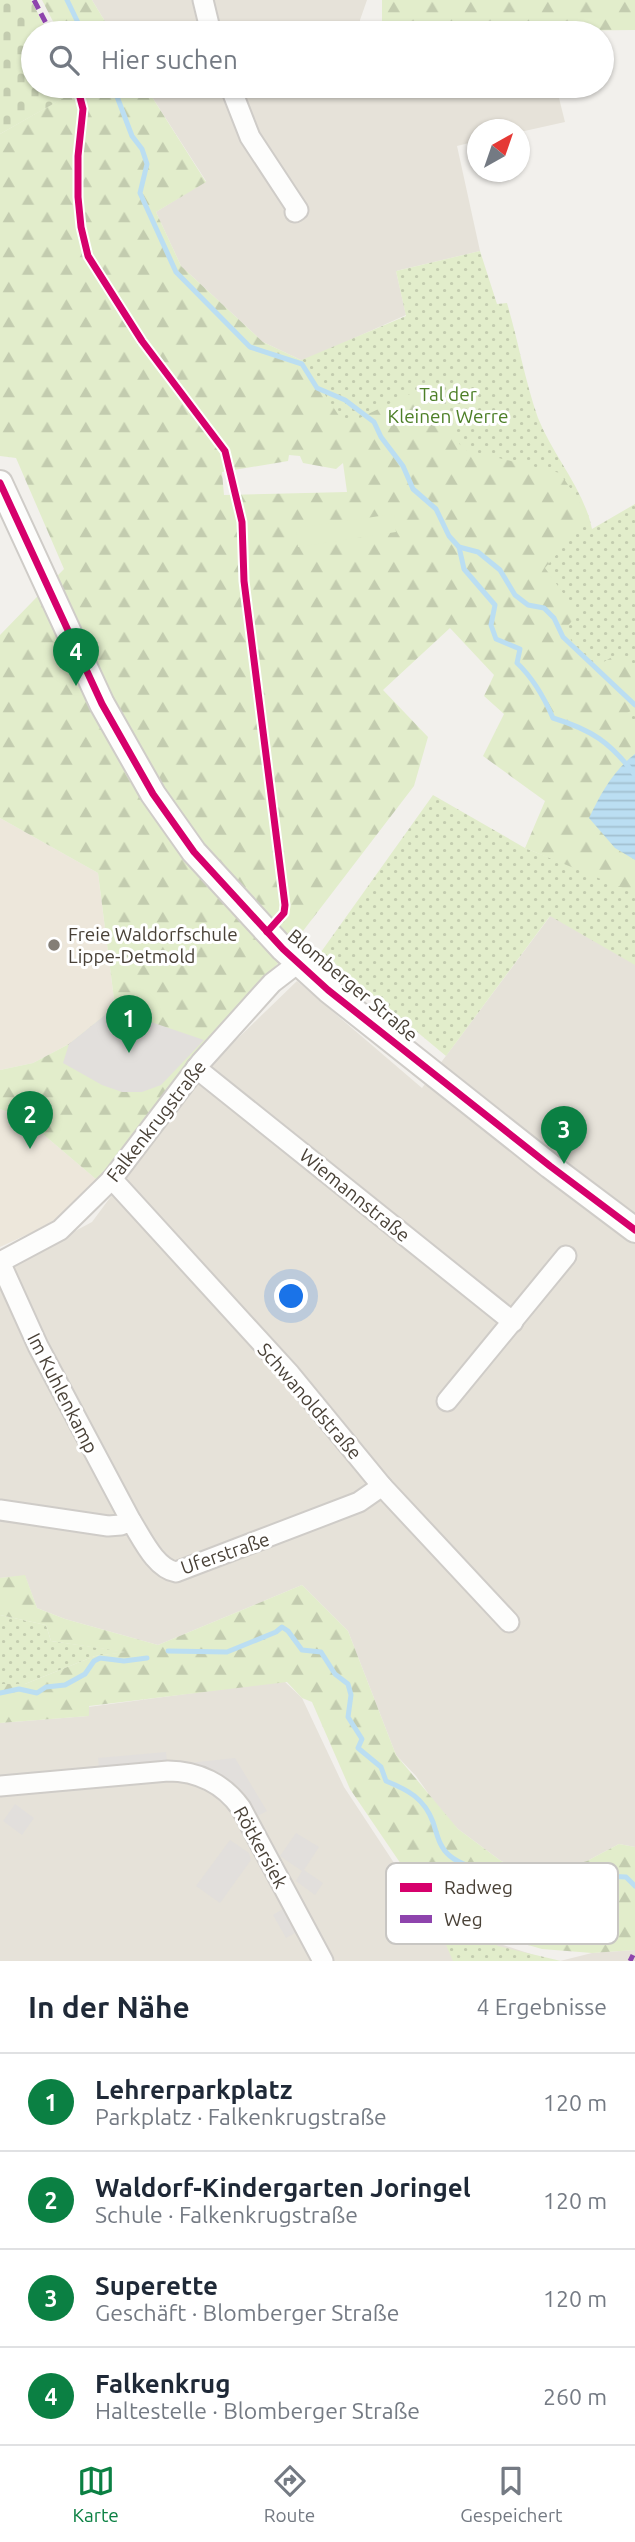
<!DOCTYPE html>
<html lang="de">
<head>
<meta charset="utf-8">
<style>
  :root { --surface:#fff; --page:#f2f2f3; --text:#1f2937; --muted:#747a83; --line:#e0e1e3; --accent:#0b8043 }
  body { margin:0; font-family:Ubuntu,sans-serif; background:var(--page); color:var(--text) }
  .compass { position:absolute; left:467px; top:119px; width:63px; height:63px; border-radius:50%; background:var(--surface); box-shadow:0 2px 5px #0004; rotate:40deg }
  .you { position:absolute; left:292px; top:1297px; width:24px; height:24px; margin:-18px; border:5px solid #fff; border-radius:50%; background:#1a73e8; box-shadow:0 0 0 10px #1a73e833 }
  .badge { display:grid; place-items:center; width:46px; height:46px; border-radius:50%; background:var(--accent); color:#fff; font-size:23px; font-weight:700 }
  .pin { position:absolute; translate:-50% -58px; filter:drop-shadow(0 2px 4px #0008) }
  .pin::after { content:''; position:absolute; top:37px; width:24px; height:21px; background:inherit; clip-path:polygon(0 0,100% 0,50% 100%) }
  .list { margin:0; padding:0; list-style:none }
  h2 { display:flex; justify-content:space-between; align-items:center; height:91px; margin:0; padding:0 28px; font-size:30px }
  h2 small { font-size:23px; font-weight:400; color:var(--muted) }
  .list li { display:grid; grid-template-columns:46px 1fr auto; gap:21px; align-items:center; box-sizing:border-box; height:98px; padding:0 28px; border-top:2px solid var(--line) }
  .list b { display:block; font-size:26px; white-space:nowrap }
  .list p { margin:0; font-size:23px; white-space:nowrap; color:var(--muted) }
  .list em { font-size:23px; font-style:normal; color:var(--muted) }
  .icon { flex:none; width:38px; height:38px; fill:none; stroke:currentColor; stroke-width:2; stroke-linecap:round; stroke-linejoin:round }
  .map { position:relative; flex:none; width:635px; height:1961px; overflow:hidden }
  .search { position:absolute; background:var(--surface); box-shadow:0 2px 5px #0004; left:21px; right:21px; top:21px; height:77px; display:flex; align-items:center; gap:18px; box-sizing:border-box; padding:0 24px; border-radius:38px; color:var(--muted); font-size:26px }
  .sheet { height:483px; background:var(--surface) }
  nav { display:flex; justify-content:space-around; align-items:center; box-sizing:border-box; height:98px; border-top:2px solid var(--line); background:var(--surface); font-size:19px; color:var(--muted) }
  nav a { display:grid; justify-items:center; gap:4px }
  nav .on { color:var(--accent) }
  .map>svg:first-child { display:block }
  .residential { fill:#e6e2d9 }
  .education { fill:#ede7db }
  .grass { fill:url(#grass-dots) }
  .forest { fill:url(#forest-firs); fill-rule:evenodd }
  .cemetery { fill:url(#cemetery-stones) }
  .garden { fill:#e2edcb }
  .parking { fill:#e2dfdc }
  .water { fill:url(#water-rules) }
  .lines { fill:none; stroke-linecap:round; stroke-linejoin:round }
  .stream { stroke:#bbdef2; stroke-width:5 }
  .minor-casing { stroke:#cfccc8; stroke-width:23 }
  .tertiary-casing { stroke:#cfccc8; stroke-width:28 }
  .minor { stroke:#fdfdfc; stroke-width:19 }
  .tertiary { stroke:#fdfdfc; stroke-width:24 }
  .quiet { stroke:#8e44ad; stroke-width:5; stroke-dasharray:10 5; stroke-linecap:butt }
  .cycleway-casing { stroke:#fff; stroke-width:11 }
  .cycleway { stroke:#d6006c; stroke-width:7 }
  .poi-dot { fill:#847e76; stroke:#fff; stroke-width:2.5 }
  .labels { text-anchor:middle; stroke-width:6; stroke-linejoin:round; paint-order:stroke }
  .park-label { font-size:19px; fill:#4d7f27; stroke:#fff }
  .poi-label { font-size:19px; fill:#494137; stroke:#fff; text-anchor:start }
  .street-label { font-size:19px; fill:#494137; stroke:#fff }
  .key { fill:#fff; stroke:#c8c6c3; stroke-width:2 }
  .key-label { font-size:19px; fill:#494137 }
</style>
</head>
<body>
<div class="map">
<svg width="635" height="1961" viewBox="0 0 635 1961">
  <defs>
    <pattern id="grass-dots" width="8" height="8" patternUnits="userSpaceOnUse" patternTransform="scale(1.75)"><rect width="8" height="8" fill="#e2edcb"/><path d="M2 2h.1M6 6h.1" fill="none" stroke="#c3ccaf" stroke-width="1.8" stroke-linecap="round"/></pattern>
    <pattern id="forest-firs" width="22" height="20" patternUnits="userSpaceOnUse" patternTransform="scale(1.75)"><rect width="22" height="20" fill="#e2edcb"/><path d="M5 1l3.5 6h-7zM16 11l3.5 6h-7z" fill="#c3ccaf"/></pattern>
    <pattern id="cemetery-stones" width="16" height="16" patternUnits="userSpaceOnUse" patternTransform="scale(1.75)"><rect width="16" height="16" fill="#e2edcb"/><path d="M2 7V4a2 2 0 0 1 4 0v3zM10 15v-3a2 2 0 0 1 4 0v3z" fill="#c3ccaf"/></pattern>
    <pattern id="water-rules" width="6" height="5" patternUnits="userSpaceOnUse" patternTransform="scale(1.75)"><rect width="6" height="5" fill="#bbdef2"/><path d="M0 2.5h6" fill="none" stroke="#a2c0d0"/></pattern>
  </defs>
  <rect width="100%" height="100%" fill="#f2f0ec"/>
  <!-- residential -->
  <g class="residential">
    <path d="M92,0H367L360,20V33H112Z"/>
    <path d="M145,86H556L565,122L520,132V130H477V141L457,146L480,251L396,271L406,315L303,361L263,342L181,266L156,212L206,181Z"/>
    <path d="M557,907L635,956V1847L619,1844L587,1861L548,1871L520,1869L501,1861L458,1829L440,1810L416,1776L396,1755L348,1631L302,1585L158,1645L65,1619L37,1608L25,1576L0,1578V1271L92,1222L203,1072L297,981L422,1088Z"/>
    <path d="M284,1681L302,1698L344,1787L400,1872L430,1907L500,1944L552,1961H0V1723L88,1716V1707Z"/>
    <path d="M635,1950V1961H560L592,1953Z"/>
  </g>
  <!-- education -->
  <g class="education">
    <path d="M0,818L98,873L115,1007L69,1044L33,1063L0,1070Z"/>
    <path d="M0,1109L24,1118L97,1180L71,1210L37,1230L0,1247Z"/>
  </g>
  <!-- grass -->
  <g class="grass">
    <path d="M480,251L497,304L507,303C518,340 525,381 538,418C553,456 584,489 592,529L635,504V965L550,916L446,1056L321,952L433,795L525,848L563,863L527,711L357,420L345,426L273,372L406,316L396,271Z"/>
    <path d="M0,1615L46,1625L51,1641L128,1652L95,1656L25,1684H0Z"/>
    <path d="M430,1907L498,1946L561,1961H453L443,1938L422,1921Z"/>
  </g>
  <!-- forest -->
  <g class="forest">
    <path d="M42,0H92L112,33H59Z"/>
    <path d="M382,0H635V30L540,31L513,25L394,33L382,30Z"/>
    <path d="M84,86H145L206,182L156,212L181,266L263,342L303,361L345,425L431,384L462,449L560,473L589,516L545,568L578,614L565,629L588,671L619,653L635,674V709L625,714L635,730V754L625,762L615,848L635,860V893L525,848L545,801L483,756L504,714L484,696L494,675L450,628L383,690L428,737L414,786L280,961L164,1094L97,1180L24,1118L0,1109V1070L33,1063L69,1044L115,1007L98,873L0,818V635L64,569L16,458L0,456V134ZM289,455L300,456L303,463L336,469L343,463L347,492L224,495L222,472L288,461Z"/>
    <path d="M25,1575L37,1608L65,1619L158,1645L302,1585L348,1631L396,1755L458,1829L501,1861L520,1869L548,1871L587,1861L619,1844L635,1847V1950L592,1953L542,1949L514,1941L436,1901L405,1870L350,1789L312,1702L302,1698L287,1682L89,1706V1716L0,1723V1684H25L95,1656L125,1652L51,1641L46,1625L0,1615V1578Z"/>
  </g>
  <!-- cemetery -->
  <path class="cemetery" d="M0,0H31L48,33H33V86H75L76,91L0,134Z"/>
  <!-- garden -->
  <path class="garden" d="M394,514L396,532L298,547L296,528Z"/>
  <!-- parking -->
  <g class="parking">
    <path d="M115,1007L121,1018L147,1027L151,1022L204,1040L161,1085L142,1092H122L102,1085L63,1063L69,1044Z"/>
    <path d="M166,1752L168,1771L100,1777L98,1758Z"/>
    <path d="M235,1758L267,1811L254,1818L204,1768L189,1763Z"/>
    <path d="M15,1804L34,1818L22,1835L3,1821Z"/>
    <path d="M296,1833L319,1847L304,1870L323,1883L315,1895L296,1881L302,1871L280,1856Z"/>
    <path d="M230,1840L249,1853L251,1860L220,1903L196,1886Z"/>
    <path d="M284,1908L297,1932L286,1938L273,1915Z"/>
  </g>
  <!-- water -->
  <path class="water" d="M635,754V860L615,848L589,818C601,793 613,771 635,754Z"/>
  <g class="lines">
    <!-- stream -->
    <g class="stream">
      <path d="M67,0L83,33"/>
      <path d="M113,86L132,136L142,149L147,164L140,193L176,272L250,347L302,364L317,388L345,400L374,422L381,437L403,466L413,489L436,509L449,536L459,547L478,552L500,570L515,595L528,605L544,608L554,618L563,637L635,705"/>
      <path d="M459,547L464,569L495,605L491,625L496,639L520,649L517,663C534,679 544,697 553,718C592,730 610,742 635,775"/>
      <path d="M168,1651L227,1652L276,1632L282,1627L288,1631L302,1650L321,1652L335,1674L348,1684L351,1695L348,1717L362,1739L358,1748L381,1767L386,1781C408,1790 424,1798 433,1822C437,1834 439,1847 450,1856C467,1870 492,1869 511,1879C536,1892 521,1909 561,1915C583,1890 589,1873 626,1877L635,1886"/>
      <path d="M0,1693L19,1689L37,1693L46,1687L65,1685L85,1674L94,1661L100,1658L124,1661L147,1658"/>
    </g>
    <defs>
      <g id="minor">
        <path d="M203,0L211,33"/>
        <path d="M230,86L250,137L298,210L295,212"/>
        <path d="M196,1068L513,1322"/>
        <path d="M112,1179L290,1374L382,1486L509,1622"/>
        <path d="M0,1262L60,1230L112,1179L201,1062L272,983L298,963"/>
        <path d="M0,1262L38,1346L131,1521"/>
        <path d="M447,1401L566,1256"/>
        <path d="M0,1510L108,1526L121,1525L131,1521C142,1538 155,1568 176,1572L359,1502L382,1486"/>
        <path d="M0,1786L168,1771C198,1771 224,1784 241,1808L323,1961"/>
      </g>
      <path id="tertiary" d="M0,483L102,704L153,794L194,852L283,949L328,990L550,1166L635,1230"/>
    </defs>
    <!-- minor casing -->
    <use href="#minor" class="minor-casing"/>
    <!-- tertiary casing -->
    <use href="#tertiary" class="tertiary-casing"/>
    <!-- minor -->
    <use href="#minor" class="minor"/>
    <!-- tertiary -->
    <use href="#tertiary" class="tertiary"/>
    <!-- quiet -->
    <g class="quiet">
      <path d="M34,0L51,33"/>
      <path d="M412,1904L415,1886"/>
      <path d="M630,1961L633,1955"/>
    </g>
    <defs>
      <g id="cycleway">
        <path d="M77,86L83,109L78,156V197L81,227L88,256L142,341L225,451L242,522L244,581L285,905L284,913L267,932"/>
        <path d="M0,483L102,704L153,794L194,852L283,949L328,990L550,1166L635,1230"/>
      </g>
    </defs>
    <!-- cycleway casing -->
    <use href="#cycleway" class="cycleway-casing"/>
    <!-- cycleway -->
    <use href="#cycleway" class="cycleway"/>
  </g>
  <!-- markers -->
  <circle class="poi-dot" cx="54" cy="945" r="7"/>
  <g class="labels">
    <!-- park labels -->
    <g class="park-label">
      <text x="448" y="401">Tal der<tspan x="448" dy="22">Kleinen Werre</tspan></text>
    </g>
    <!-- poi labels -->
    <g class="poi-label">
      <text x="68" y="941">Freie Waldorfschule<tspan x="68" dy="22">Lippe-Detmold</tspan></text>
    </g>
    <!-- street labels -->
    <g class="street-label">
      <text transform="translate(353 985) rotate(40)" y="7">Blomberger Straße</text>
      <text transform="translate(156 1121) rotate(-52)" y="7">Falkenkrugstraße</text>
      <text transform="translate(355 1195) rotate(39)" y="7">Wiemannstraße</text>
      <text transform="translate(63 1393) rotate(63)" y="7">Im Kuhlenkamp</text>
      <text transform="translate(310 1401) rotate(49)" y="7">Schwanoldstraße</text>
      <text transform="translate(225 1553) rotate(-19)" y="7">Uferstraße</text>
      <text transform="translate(261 1847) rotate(61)" y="7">Rötkersiek</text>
    </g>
  </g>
  <!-- legend -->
  <rect x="386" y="1863" width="232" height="81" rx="10" class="key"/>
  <rect x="400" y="1883" width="32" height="9" fill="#d6006c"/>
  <rect x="400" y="1915" width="32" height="8" fill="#8e44ad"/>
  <g class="key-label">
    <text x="444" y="1894">Radweg</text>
    <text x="444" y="1926">Weg</text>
  </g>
</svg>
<svg class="compass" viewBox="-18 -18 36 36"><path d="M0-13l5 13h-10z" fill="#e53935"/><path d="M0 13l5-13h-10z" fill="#747a83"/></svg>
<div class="you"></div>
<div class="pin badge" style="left:129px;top:1053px">1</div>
<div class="pin badge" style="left:30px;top:1149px">2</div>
<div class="pin badge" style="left:564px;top:1164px">3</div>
<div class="pin badge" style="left:76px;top:686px">4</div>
<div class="search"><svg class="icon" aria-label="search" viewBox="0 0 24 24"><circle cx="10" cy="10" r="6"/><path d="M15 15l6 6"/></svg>Hier suchen</div>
</div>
<section class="sheet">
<h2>In der Nähe<small>4 Ergebnisse</small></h2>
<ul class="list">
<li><span class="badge">1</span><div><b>Lehrerparkplatz</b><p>Parkplatz · Falkenkrugstraße</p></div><em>120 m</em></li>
<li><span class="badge">2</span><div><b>Waldorf-Kindergarten Joringel</b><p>Schule · Falkenkrugstraße</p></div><em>120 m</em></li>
<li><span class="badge">3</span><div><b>Superette</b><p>Geschäft · Blomberger Straße</p></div><em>120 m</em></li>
<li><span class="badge">4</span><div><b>Falkenkrug</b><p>Haltestelle · Blomberger Straße</p></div><em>260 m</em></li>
</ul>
</section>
<nav>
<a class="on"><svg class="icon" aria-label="map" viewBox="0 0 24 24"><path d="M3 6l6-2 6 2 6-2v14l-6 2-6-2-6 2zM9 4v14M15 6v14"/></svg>Karte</a>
<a><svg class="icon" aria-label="directions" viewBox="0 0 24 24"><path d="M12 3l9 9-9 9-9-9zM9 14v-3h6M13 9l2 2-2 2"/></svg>Route</a>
<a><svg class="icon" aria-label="saved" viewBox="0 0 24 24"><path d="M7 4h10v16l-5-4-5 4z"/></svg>Gespeichert</a>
</nav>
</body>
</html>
